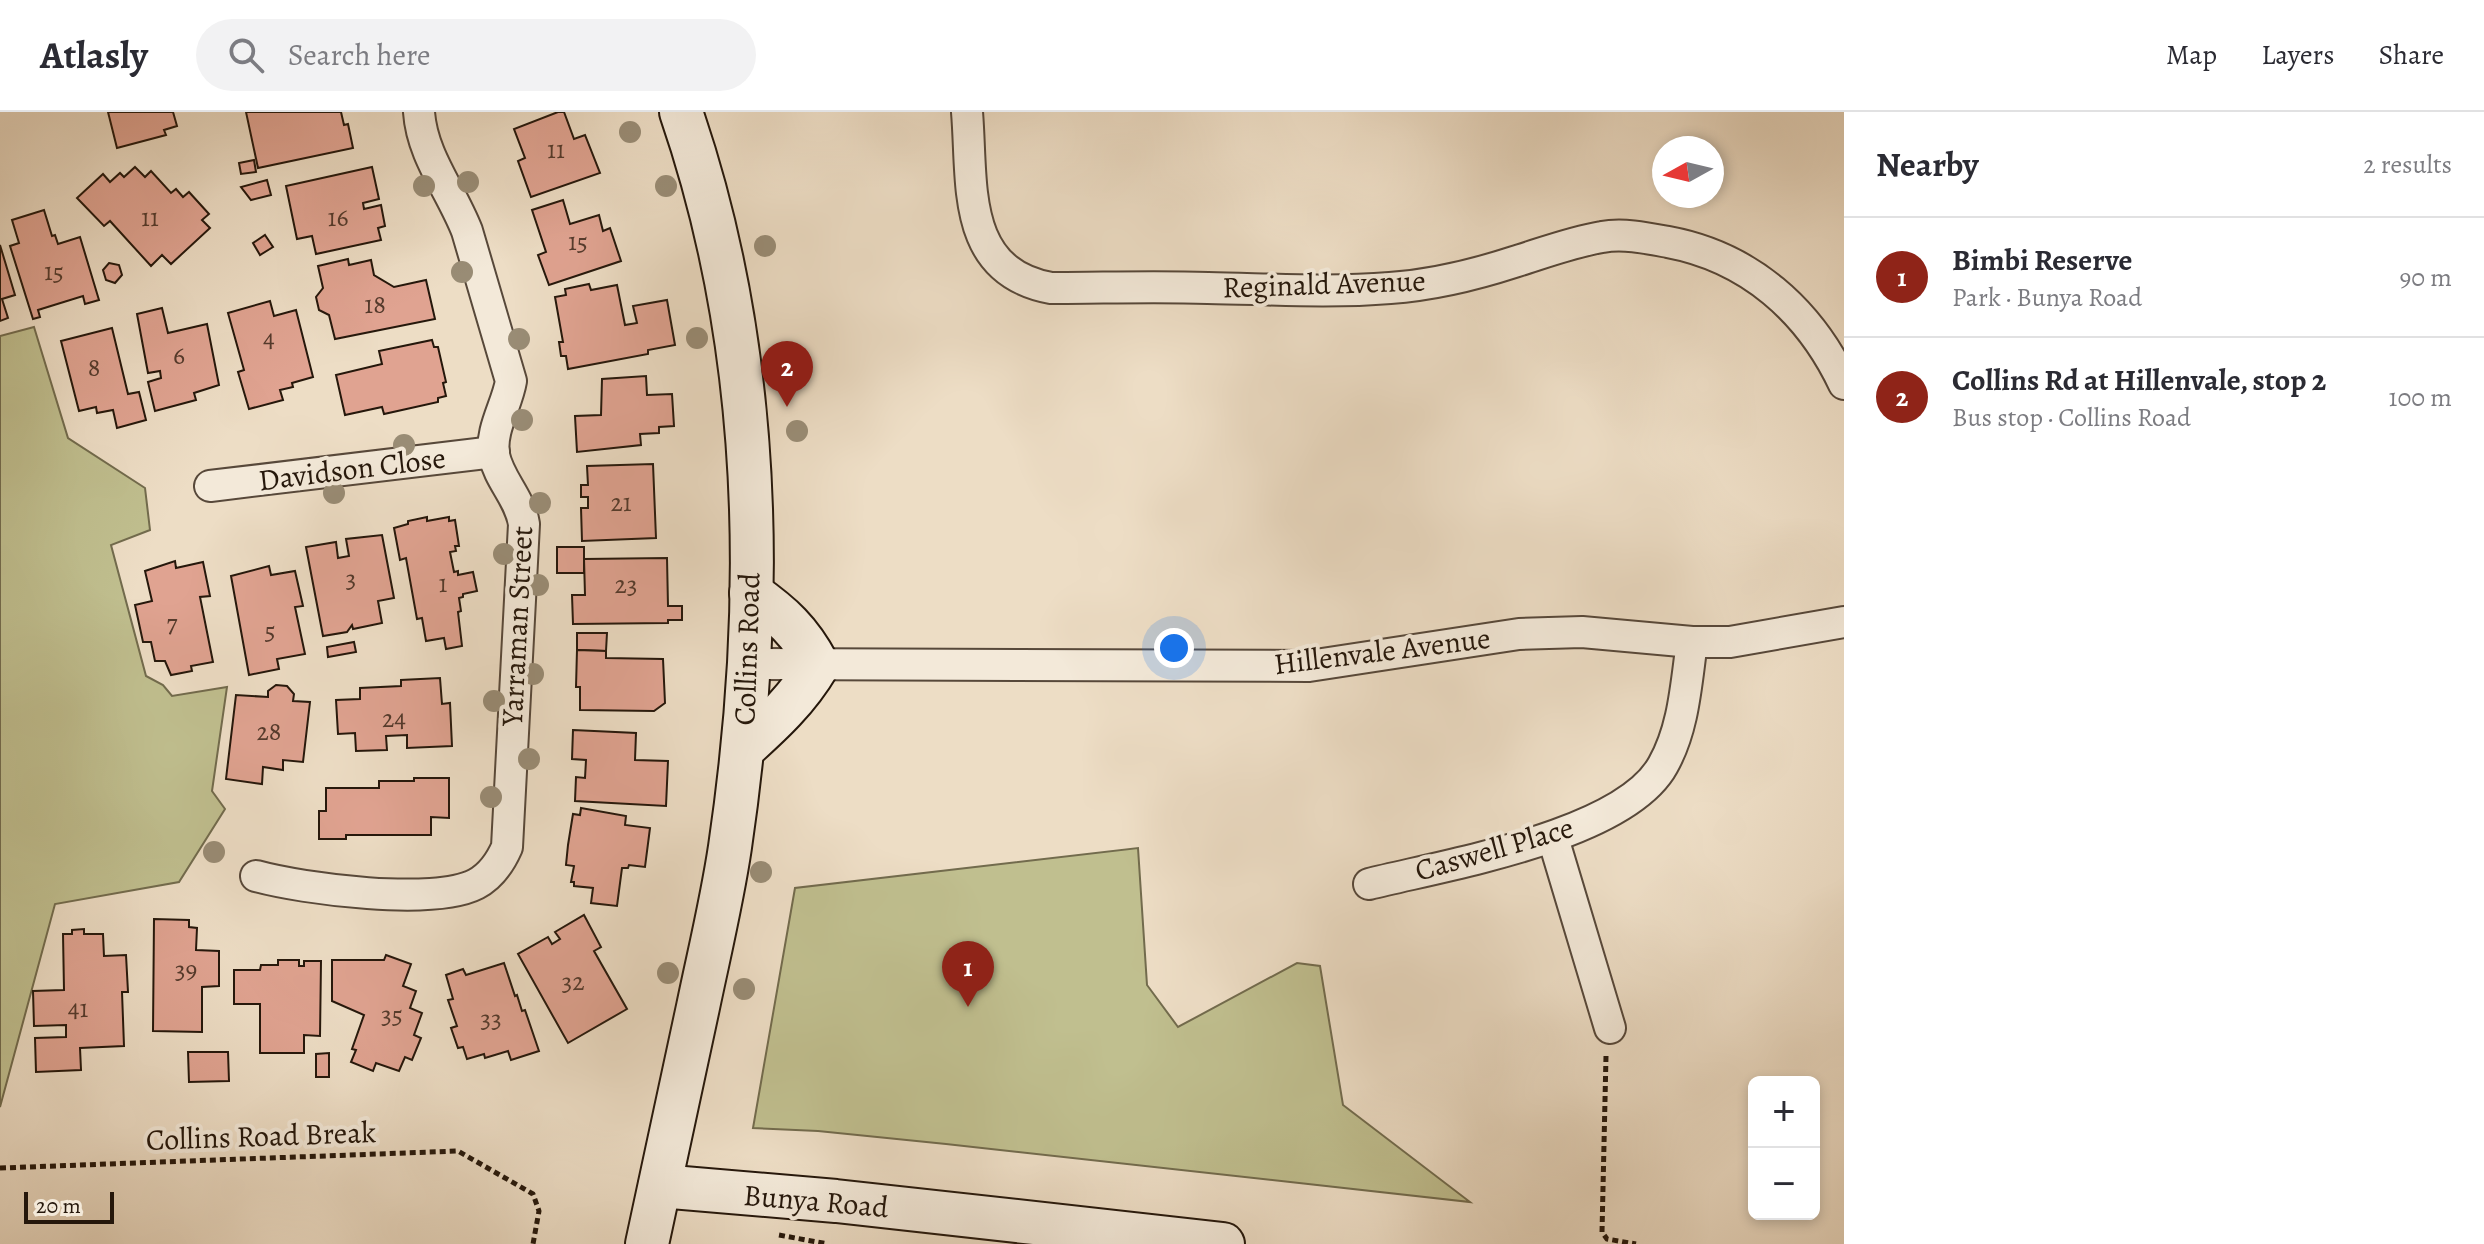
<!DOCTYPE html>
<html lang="en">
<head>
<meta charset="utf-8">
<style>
  :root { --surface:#fff; --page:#f2f2f3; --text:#2b2b33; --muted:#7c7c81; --line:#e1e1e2; --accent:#8f2418 }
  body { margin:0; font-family:Alegreya,serif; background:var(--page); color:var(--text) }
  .controls { position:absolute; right:24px; bottom:24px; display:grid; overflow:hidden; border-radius:12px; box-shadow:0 4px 12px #0003 }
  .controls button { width:72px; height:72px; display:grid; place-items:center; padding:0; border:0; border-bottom:2px solid var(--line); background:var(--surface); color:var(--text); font:40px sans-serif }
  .compass { position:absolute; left:1652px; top:24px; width:72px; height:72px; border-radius:50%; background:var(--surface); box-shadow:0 4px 12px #0003; rotate:262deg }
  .scale { position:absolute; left:24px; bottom:20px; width:90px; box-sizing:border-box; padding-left:8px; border:4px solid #25170b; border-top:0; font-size:22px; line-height:28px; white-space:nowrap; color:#25170b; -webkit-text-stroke:6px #f3e9d9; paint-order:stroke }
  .you { position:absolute; left:1174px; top:536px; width:28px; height:28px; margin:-20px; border:6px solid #fff; border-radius:50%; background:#1a73e8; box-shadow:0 0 0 12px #1a73e833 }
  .badge { display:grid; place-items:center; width:52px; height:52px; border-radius:50%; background:var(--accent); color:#fff; font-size:26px; font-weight:700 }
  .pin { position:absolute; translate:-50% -66px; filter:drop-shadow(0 2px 4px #0008) }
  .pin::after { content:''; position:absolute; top:42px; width:28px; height:24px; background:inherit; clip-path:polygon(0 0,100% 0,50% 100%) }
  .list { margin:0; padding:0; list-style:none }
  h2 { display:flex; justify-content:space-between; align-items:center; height:104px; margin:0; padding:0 32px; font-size:34px }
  h2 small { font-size:26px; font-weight:400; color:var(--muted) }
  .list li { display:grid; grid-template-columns:52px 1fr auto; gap:24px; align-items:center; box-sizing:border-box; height:120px; padding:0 32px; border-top:2px solid var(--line) }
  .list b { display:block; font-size:30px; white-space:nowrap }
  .list p { margin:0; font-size:26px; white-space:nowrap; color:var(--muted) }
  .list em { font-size:26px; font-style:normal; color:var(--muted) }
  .icon { flex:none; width:44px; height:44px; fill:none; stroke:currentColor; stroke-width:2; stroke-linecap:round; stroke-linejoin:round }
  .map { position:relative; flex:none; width:1844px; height:1132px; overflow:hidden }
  header { display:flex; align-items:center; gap:48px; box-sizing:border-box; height:112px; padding:0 40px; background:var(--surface); border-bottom:2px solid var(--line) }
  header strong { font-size:38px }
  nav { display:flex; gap:44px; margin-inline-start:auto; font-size:28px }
  .search { width:560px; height:72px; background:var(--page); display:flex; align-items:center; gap:20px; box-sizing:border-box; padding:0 28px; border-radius:44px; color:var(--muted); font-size:30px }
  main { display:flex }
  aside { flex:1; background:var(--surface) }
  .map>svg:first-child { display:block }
  .green { fill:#c0bf8f; stroke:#726b4d; stroke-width:2 }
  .building { fill:#e0a391; stroke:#25170b; stroke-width:2 }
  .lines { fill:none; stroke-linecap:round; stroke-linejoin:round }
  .street-casing { stroke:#57483a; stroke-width:34 }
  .secondary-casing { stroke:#25170b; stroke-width:46 }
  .path { stroke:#25170b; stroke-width:5; stroke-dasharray:6 4; stroke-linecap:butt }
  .street { stroke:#f3e9d9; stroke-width:30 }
  .secondary { stroke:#f3e9d9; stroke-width:42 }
  .tree { fill:#998c75 }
  .labels { text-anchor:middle; stroke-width:8; stroke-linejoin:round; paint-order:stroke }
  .number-label { font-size:26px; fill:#543a2c }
  .street-label { font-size:30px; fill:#25170b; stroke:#f3e9d9 }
</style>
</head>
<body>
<header>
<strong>Atlasly</strong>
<div class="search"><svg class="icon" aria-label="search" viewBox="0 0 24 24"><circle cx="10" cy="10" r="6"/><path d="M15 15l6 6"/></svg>Search here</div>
<nav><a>Map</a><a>Layers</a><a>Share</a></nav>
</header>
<main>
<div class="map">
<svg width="1844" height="1132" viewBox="0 0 1844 1132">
  <rect width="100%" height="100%" fill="#edddc5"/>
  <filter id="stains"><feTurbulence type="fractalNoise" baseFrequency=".0025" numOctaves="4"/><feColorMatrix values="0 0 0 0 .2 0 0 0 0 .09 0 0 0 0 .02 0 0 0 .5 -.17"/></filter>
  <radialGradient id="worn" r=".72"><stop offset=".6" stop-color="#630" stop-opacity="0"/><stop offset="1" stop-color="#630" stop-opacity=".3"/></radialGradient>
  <!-- green -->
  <g class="green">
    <path d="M34,215L68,326L145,376L150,418L111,433L146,564L163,573L172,584L227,575L212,679L225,697L179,770L55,792L0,995V224Z"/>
    <path d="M1138,736L1147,873L1178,915L1297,851L1320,854L1343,993L1470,1090L946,1032L818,1019L753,1016L795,776Z"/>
  </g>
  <!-- building -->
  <g class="building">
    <path d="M108,0H173L177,14L164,18L166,23L117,36Z"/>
    <path d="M246,0H341L344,13L348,12L353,36L258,56Z"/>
    <path d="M558,0H564L574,27L585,23L600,61L531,85L518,49L525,46L514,17Z"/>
    <path d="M254,48L256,60L241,62L239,51Z"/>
    <path d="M135,55L145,65L151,59L171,81L176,77L183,85L189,80L209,102L202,108L210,116L171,152L162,143L151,154L110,109L104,114L77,86L103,62L110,70L120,61L124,65Z"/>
    <path d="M372,55L379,87L363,91L364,97L381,93L385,114L378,116L381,128L316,142L312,124L297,127L286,74Z"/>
    <path d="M267,68L271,83L251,88L241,75Z"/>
    <path d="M563,88L570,112L599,103L603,119L610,116L621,149L549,173L538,143L546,140L532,98Z"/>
    <path d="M44,98L52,124L55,123L58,132L80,125L99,188L85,192L83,184L38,198L40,205L33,207L10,134L19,131L12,108Z"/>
    <path d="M265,123L273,135L260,143L253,131Z"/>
    <path d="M0,133L15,183L2,187L8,206L0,209Z"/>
    <path d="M348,147L349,153L371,148L374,163L394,175L426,168L435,207L335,227L329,203L319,198L316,185L323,176L318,154Z"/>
    <path d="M109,151L119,153L122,163L115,171L106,168L103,158Z"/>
    <path d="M589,172L591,178L617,173L625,213L637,211L633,194L667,188L675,233L648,238V242L568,257L566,244H561L559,230H563L555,185L566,183L565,177Z"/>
    <path d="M270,189L274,204L296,198L313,265L292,271L293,275L280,278L283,288L249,297L238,260L244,258L228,201Z"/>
    <path d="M162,196L168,221L207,212L219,273L194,281L196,288L155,299L148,270L161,266L160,259L148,261L137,202Z"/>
    <path d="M112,216L128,282L139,280L146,308L117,316L113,298L97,301L96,295L79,299L61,229Z"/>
    <path d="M432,228L434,235H438L446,270L443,271L446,284L438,286V290L384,302L382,295L345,303L336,263L382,252L379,239Z"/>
    <path d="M646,264L647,283L672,282L674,314L659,315V321L640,322L641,333L577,340L575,304L601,303L602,267Z"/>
    <path d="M653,352L656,426L582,429L581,396H588V385H581V373H588L587,354Z"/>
    <path d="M427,405V409L449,405V409L455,408L459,434H455L456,439L450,440L454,460L458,459V463L473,460L477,479L463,482V485L459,486L461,499L458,500L462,534L446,537L444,526L426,529L422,506L417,507L406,446L400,448L394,416L408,412V409Z"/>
    <path d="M382,423L394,486L378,489L382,511L353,517L352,513L347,520L323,524L306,435L336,430L338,446L349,444L346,427Z"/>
    <rect x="557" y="435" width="27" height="26"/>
    <path d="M667,446L668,494H682V508H668V511L573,512L572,483H585L584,447Z"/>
    <path d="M175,449L176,456L203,450L210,484L200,485L213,550L191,554L192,559L171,563L165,549H155L151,530H143L135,493L152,489L145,459Z"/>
    <path d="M269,454L271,463L295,459L303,494L295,495L305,542L277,547L279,557L249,563L231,464Z"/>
    <path d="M577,521H607L606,539L577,538Z"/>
    <path d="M354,530L356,540L328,545L327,535Z"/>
    <path d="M577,538L606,539V546L663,547L665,591L654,599L580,598V575H576Z"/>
    <path d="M440,566L442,592L450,591L452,634L407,636V623L386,624L387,638L356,639L355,621L338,622L336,588L360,587V576L401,574V568Z"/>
    <path d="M276,573L287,574L294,582L293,589L310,590L303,650L283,648V658L263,655L262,672L226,667L236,583L268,585V579Z"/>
    <path d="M573,618L636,621L635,648L668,649L666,694L575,689L576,665L585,666L586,648L572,647Z"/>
    <path d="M414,666H449V706L431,705V723H346V727H319V699H326V676H379V669H414Z"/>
    <path d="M581,696L626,704L625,713L650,716L645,755L629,753L628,756H622L617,794L591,791L593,776L574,774V770H571L574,754L566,753L568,733L573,702L580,703Z"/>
    <path d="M584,803L601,835L594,839L627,897L568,931L518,842L548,825L552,832L560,827L555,820Z"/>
    <path d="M154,807L189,808V815L197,816L196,838L219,839V874L202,875V920L153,919Z"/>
    <path d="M84,817V822H103L104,844L126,843L128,880H122L124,934L80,936L81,958L36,960L35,926L66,925V913L34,914L33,879L64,878L63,822H72V818Z"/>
    <path d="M386,843L411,852L403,874L416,879L410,896L422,901L414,923L421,926L412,948L405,945L399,959L376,951L373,959L351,950L356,938L352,937L364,903L332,889V848H384Z"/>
    <path d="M278,848H299V854H304V849H321L320,924L304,923V941H260V892H234V858H260L261,853H278Z"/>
    <path d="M504,851L515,884L517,883L522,899L525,898L539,939L511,948L508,939L485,946L484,942L467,947L463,935L458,936L451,916L457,914L448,888L453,887L446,863L463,857L466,863Z"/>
    <path d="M188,940H228L229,969L189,970Z"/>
    <path d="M329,941V965H316V942Z"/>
  </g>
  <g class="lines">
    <defs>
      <g id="street">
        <path d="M967,0C973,72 960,159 1051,176C1103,176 1156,174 1208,176C1269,177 1330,181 1390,176C1433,173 1474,163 1514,150C1543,141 1572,130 1602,125C1623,121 1647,126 1668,130C1749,145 1809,198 1844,272"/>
        <path d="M210,374L494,340"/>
        <path d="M749,552L1309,554L1519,522L1582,520L1692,530H1730L1844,510"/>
        <path d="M1553,726L1610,916"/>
        <path d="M256,764C303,777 434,794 476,772C491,764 500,751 507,735L524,412C520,386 499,368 494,343C490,318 507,293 511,269L467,119C451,78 422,44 419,0"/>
        <path d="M1369,772C1444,753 1624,724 1663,653C1684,616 1686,572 1692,530"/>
      </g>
      <g id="secondary">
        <path d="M743,637C772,611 798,587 818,553C800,519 782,503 751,481"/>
        <path d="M660,1074L836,1089L1223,1132"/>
        <path d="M647,1132C664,1053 681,974 698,895C709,842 722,789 730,735C766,491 762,235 681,0"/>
      </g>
    </defs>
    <!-- street casing -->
    <use href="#street" class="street-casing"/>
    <!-- secondary casing -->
    <use href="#secondary" class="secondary-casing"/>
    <!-- path -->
    <g class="path">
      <path d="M1606,944L1602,1120L1607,1127L1636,1132"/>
      <path d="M0,1056L458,1039L533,1082L539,1099L533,1132"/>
      <path d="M779,1123L828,1132"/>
    </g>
    <!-- street -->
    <use href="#street" class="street"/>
    <!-- secondary -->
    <use href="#secondary" class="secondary"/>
  </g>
  <!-- trees -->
  <g class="tree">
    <circle cx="630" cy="20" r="11"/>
    <circle cx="468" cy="70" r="11"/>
    <circle cx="424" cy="74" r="11"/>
    <circle cx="666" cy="74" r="11"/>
    <circle cx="765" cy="134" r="11"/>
    <circle cx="462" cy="160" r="11"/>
    <circle cx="697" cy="226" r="11"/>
    <circle cx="519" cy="227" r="11"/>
    <circle cx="522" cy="308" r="11"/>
    <circle cx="797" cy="319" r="11"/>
    <circle cx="404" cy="333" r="11"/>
    <circle cx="334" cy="381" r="11"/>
    <circle cx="540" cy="391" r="11"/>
    <circle cx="504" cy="442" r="11"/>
    <circle cx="538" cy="473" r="11"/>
    <circle cx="533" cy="562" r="11"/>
    <circle cx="494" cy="589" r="11"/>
    <circle cx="529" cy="647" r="11"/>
    <circle cx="491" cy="685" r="11"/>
    <circle cx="214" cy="740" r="11"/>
    <circle cx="761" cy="760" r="11"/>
    <circle cx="668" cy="861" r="11"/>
    <circle cx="744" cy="877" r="11"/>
  </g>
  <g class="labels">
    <!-- number labels -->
    <g class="number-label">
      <text x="556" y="46">11</text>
      <text x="150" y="114">11</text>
      <text x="338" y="114">16</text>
      <text x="578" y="138">15</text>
      <text x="54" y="168">15</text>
      <text x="375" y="201">18</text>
      <text x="269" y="235">4</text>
      <text x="179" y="252">6</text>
      <text x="94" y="264">8</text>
      <text x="621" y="399">21</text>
      <text x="351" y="475">3</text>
      <text x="443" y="480">1</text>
      <text x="626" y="481">23</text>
      <text x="172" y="520">7</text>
      <text x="270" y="527">5</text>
      <text x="394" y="615">24</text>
      <text x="269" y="628">28</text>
      <text x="186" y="866">39</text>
      <text x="573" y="878">32</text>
      <text x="78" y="905">41</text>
      <text x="392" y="911">35</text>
      <text x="491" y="915">33</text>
    </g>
    <!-- street labels -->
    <g class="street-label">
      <text transform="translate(1324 172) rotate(-2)" y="10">Reginald Avenue</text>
      <text transform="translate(352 357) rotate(-7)" y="10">Davidson Close</text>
      <text transform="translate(517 514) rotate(-87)" y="10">Yarraman Street</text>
      <text transform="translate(747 537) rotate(-88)" y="10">Collins Road</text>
      <text transform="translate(1382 539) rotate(-7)" y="10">Hillenvale Avenue</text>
      <text transform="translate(1494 737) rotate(-16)" y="10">Caswell Place</text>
      <text transform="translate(261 1024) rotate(-2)" y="10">Collins Road Break</text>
      <text transform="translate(816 1089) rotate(5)" y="10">Bunya Road</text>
    </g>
  </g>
  <rect width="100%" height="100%" filter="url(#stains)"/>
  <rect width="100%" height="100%" fill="url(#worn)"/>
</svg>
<div class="controls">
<button>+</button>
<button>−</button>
</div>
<svg class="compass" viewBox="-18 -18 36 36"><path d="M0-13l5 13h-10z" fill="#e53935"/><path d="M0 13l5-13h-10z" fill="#7c7c81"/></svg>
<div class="scale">20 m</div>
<div class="you"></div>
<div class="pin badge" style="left:968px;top:895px">1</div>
<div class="pin badge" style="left:787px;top:295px">2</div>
</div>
<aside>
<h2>Nearby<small>2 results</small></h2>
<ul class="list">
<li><span class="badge">1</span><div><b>Bimbi Reserve</b><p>Park · Bunya Road</p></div><em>90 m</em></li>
<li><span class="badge">2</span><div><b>Collins Rd at Hillenvale, stop 2</b><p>Bus stop · Collins Road</p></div><em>100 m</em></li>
</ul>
</aside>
</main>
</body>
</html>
